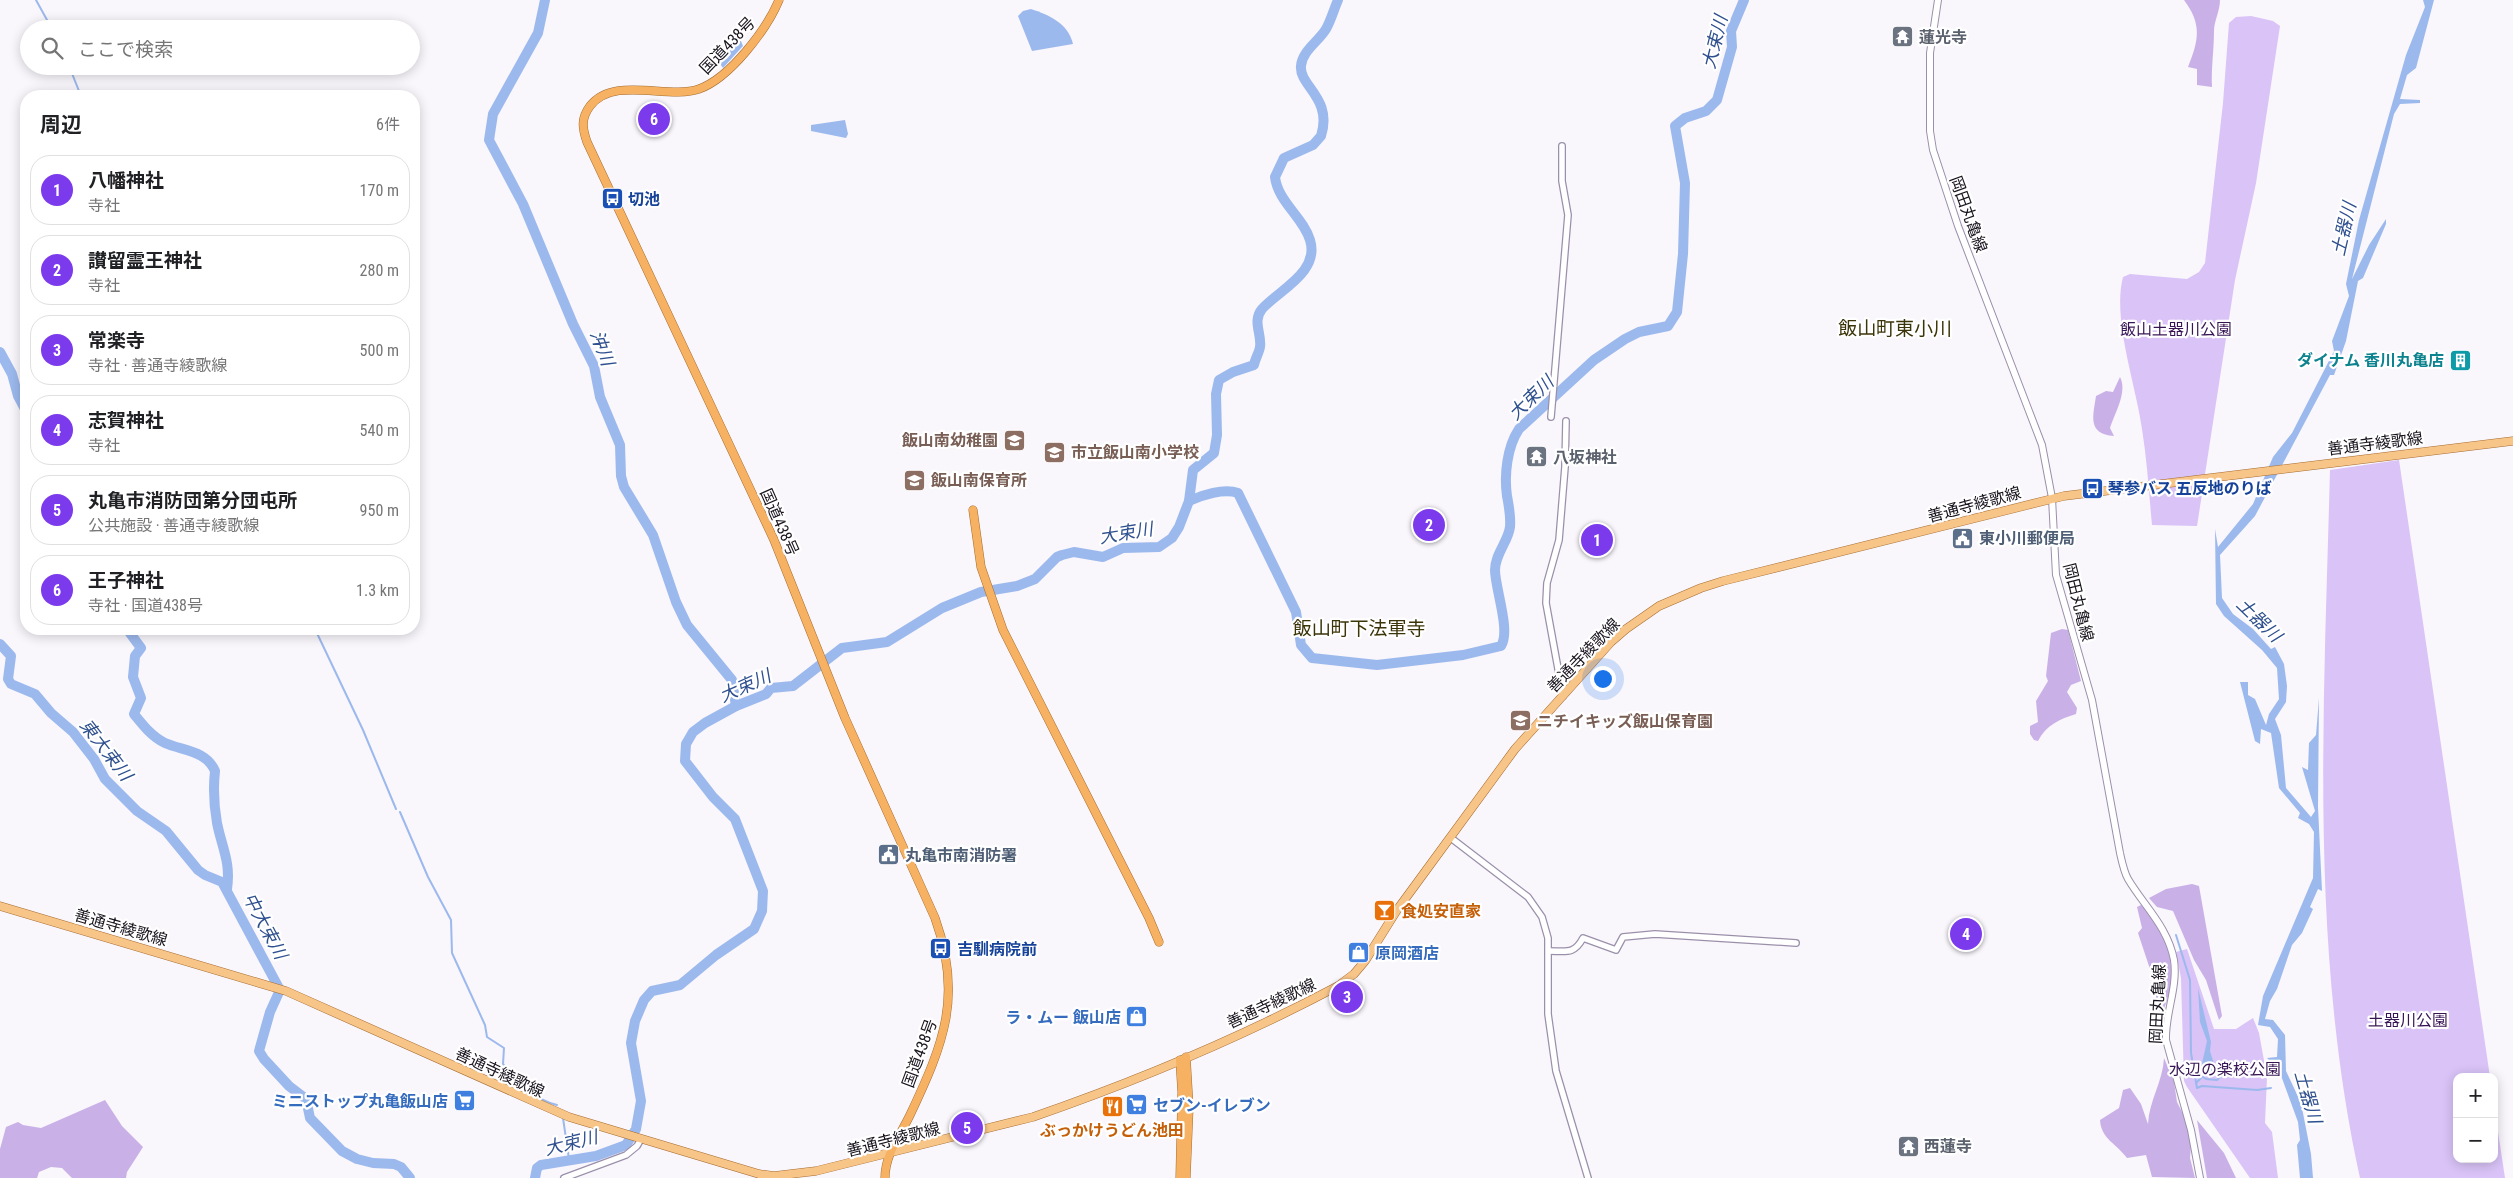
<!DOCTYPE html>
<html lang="ja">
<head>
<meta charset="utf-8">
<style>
  :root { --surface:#fff; --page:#f6f6f6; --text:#202124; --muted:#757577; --line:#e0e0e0; --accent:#7c3aed }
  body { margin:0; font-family:"Roboto Condensed","Noto Sans JP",sans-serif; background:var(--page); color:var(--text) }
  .controls { position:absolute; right:15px; bottom:15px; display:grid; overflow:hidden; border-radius:10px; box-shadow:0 2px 12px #0003 }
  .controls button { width:45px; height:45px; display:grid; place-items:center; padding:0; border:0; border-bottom:1px solid var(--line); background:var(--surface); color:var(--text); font:25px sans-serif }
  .you { position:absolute; left:1602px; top:678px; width:18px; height:18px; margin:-12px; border:4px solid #fff; border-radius:50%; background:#1a73e8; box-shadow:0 0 0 8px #1a73e833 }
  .badge { display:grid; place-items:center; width:32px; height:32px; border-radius:50%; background:var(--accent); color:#fff; font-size:16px; font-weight:700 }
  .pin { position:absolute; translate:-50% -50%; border:2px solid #fff; box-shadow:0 1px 5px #0006 }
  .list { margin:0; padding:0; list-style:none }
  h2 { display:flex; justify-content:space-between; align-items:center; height:65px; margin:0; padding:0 20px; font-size:21px }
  h2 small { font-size:16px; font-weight:400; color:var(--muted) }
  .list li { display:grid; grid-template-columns:32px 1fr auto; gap:15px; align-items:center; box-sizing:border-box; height:70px; margin:0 10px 10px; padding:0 10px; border:1px solid var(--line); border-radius:20px }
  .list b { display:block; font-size:19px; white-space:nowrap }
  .list p { margin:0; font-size:16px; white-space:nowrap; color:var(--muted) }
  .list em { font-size:16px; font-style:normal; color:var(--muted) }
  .icon { flex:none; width:28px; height:28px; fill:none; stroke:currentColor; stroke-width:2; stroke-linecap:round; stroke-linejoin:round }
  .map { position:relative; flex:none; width:2513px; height:1178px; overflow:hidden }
  .search { position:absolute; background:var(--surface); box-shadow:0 2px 12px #0003; left:20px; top:20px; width:400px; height:55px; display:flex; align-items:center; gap:12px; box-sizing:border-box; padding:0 18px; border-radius:28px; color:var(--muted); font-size:19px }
  .panel { position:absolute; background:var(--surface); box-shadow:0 2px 12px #0003; left:20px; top:90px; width:400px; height:545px; border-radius:20px }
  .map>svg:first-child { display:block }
  .green { fill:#d9c3f7 }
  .forest { fill:#c9b1e8 }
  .water { fill:#9cb9ed }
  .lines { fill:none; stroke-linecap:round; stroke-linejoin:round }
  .stream { stroke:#9cb9ed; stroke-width:2 }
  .river { stroke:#9cb9ed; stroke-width:10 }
  .tertiary-casing { stroke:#9b90aa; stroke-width:8 }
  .secondary-casing { stroke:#9b90aa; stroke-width:8 }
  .primary-casing { stroke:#a66d30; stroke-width:9 }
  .trunk-casing { stroke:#a66d30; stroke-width:9 }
  .tertiary { stroke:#fff; stroke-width:5.5 }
  .secondary { stroke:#fff; stroke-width:6 }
  .primary { stroke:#f8c589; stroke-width:8 }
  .trunk { stroke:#f6b262; stroke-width:8 }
  .labels { text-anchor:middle; stroke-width:4.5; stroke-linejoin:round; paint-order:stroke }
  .worship-label { font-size:16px; font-weight:bold; fill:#5b616d; stroke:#fff; text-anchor:start }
  .street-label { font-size:16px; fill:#18131d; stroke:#fff }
  .transit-label { font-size:16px; font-weight:bold; fill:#164399; stroke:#fff; text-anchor:start }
  .park-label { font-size:16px; fill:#381656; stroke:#fff }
  .culture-label { font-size:16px; font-weight:bold; fill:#0d838f; stroke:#fff; text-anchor:end }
  .education-label { font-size:16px; font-weight:bold; fill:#785e54; stroke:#fff; text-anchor:start }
  .service-label { font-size:16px; font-weight:bold; fill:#4e5e75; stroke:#fff; text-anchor:start }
  .food-label { font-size:16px; font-weight:bold; fill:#c56008; stroke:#fff; text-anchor:start }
  .shop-label { font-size:16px; font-weight:bold; fill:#366cbe; stroke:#fff; text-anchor:start }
  .water-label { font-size:18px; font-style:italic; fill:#2f508f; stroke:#fff }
  .quarter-label { font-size:19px; fill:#3c350a; stroke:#fff }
</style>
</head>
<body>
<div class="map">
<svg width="2513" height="1178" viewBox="0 0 2513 1178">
  <rect width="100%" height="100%" fill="#f9f6fc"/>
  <!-- green -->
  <g class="green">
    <path d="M2251,16L2273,21L2280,26L2256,183L2235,280L2197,526L2152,525C2149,493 2147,460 2142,429C2136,385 2112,319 2123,277L2130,274L2187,279L2199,272L2205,263L2223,103L2229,23L2236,17Z"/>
    <path d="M2399,460L2490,1077H2457V1159H2494V1105L2505,1178H2360C2309,946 2324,706 2330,470Z"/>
    <path d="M2187,949L2214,1029H2236L2253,1018L2259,1033L2267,1077L2265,1123L2272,1132L2278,1178H2250L2187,1087L2184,1081L2181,978L2176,952Z"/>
  </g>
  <!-- forest -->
  <g class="forest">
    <path d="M2184,0H2220C2220,11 2214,21 2214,31C2214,50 2211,69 2212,87L2197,85V69L2188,67C2199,40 2202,24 2184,0Z"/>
    <path d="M2120,377C2128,392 2114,414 2110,428L2114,436C2087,434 2093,416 2096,396L2106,391L2113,392Z"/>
    <path d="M2062,629L2068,630L2081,681L2071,685L2067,692L2077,708L2076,714C2060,719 2046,725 2038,741L2034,740L2030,734V726L2038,722L2036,701L2048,681L2046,676L2051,633Z"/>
    <path d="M2192,884L2199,886L2222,1016L2219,1020L2206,980L2194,960L2173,911L2157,907L2149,898L2166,889Z"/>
    <path d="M2141,905C2171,934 2181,977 2161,1015L2156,1004V991L2151,972L2138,933L2142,928L2137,907Z"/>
    <path d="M2164,1058L2174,1082L2177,1102L2185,1118L2191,1145L2190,1158L2195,1178L2152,1177L2146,1155L2127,1158C2117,1144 2101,1139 2100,1120L2119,1108L2123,1090L2130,1088L2141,1104L2148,1124C2149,1101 2163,1081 2164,1058Z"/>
    <path d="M105,1100L122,1126L143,1147L127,1172L126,1178H72L62,1168L51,1167L39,1172L37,1178H0V1149L6,1127L18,1122L23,1125L41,1128Z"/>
    <path d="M2197,1120L2224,1153L2236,1178H2207Z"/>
  </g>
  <!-- water -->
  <g class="water">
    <path d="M2423,0H2434L2416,68L2407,75L2400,99L2420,100V103L2400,104L2394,114L2352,279L2369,245L2386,219V224L2363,278L2358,281L2346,341L2334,375H2330L2255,516L2220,555L2222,598L2233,614L2253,629L2271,649L2275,647L2284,664L2287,686L2286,702L2275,719L2281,735L2286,788L2311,817L2315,811L2302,767L2308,770L2309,743L2316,735L2319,698L2318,807L2322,891L2318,889L2310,907L2313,909L2302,933L2292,945L2277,989L2270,1001L2265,1019L2273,1020L2285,1035L2286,1071L2301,1103L2311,1154L2313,1178H2300L2297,1145L2300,1140L2298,1122L2279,1070L2267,1058L2277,1057L2278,1039L2270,1027L2258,1025L2263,996L2313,878L2314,832L2309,824L2298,818L2300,813L2279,788L2271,733L2261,729L2260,744L2255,741L2240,682H2248V695L2255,699L2266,725L2269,714L2279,699L2277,668L2262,650L2224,616L2216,604L2215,529L2218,547L2253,504L2273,457L2292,433L2334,351L2332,341L2349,296L2346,284L2359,220L2406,55L2425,7Z"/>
    <path d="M1031,9C1049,15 1068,23 1073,44L1032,51L1018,16L1023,11Z"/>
    <path d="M739,36L743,46L723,68L712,52Z"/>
    <path d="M845,120L848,134L846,138L811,131V125Z"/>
    <path d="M2198,988L2211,1042L2210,1051L2214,1064L2212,1076L2204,1075L2201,1068L2207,1041L2200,1022Z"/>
  </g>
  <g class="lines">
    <!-- stream -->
    <g class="stream">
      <path d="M36,0L52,29"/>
      <path d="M69,66L81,96"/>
      <path d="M315,629L363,730L396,809"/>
      <path d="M400,812L428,877L451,920L452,953L485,1025L487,1037L504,1048L503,1064C520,1082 533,1099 557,1105"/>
      <path d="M2176,935L2190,980L2191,1053L2197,1088L2202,1086L2257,1090L2271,1088"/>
      <path d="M2203,1077L2206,1079L2217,1080L2224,1073"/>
      <path d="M2196,1083L2203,1076"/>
      <path d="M563,1118L569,1159"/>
    </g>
    <!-- river -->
    <g class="river">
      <path d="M545,0L538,33L493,114L489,140L523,204L573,324L594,366L600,397L620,445L621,476L624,487L653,535L676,602L687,625L732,680L736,706"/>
      <path d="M0,352L12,374L18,396L26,411"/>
      <path d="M1189,501C1202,495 1224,488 1238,493L1296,612L1301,645L1312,658L1377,665L1463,655L1501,646C1511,631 1495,588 1495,570C1495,554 1508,542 1510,527C1511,516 1509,507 1507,496C1504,475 1507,447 1519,429L1594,360L1625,339L1639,332L1668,326L1677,312L1683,254L1685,183L1675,126L1685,118L1706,111L1717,100L1732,47L1731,31L1744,0"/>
      <path d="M127,629L141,648L135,656L133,677L141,698L134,714C143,725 152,737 165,743C183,751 206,750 215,771C213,789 214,806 217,823C222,848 231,862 227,889"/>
      <path d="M0,644L11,656L8,679L11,684L35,694L51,713L73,732L94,759L105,779L137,811L166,831L198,870L205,875L222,882L280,990L270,1012L259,1051L264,1059L289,1086L306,1099L310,1118L342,1151L357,1159L373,1163L394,1164L401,1167L410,1178"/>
      <path d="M535,1178L537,1168L541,1165L596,1156L626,1145L636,1129L641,1101L631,1043L635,1021L644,1000L652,991L680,985L716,955L754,929L762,911L763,891L735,819L713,797L685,761L686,744L693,732L705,723L736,706L766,694L771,688L793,686L842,648L887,642L942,608L981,592L1017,586L1035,579L1057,557L1062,555L1074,552L1103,557L1123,548L1159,547L1172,538L1179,527L1189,501L1193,470L1214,453L1217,435L1216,394L1219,380L1233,372L1254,365C1255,359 1259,353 1260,347C1262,334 1252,321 1262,309C1279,290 1320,272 1310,240C1303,217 1278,202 1275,177L1284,158L1313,145L1321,136C1333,98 1299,86 1301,66C1302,51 1319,41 1326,29C1331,20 1334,9 1338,0"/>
    </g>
    <defs>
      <g id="tertiary">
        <path d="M1551,417L1568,215L1562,181V146"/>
        <path d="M1563,696L1546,603L1547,583L1559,540L1565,467L1566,421"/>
        <path d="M1451,838L1528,897L1542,917L1548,938V1014L1556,1071L1588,1178"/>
        <path d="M1549,951C1566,951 1574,955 1583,938L1616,950L1623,937L1655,934L1796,943"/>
        <path d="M564,1178L626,1155L637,1146L641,1139"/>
      </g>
      <path id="secondary" d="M1938,0L1930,53V131L1933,150L1958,226L2042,445L2052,498L2056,575L2092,700L2120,853C2122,862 2124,872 2128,879C2144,906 2168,927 2174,960C2178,988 2165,1013 2166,1040L2191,1130L2200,1178"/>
      <path id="primary" d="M0,906L286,991L569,1117L759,1174L774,1176L816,1171L1033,1117C1137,1081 1240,1038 1338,986L1354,974L1365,961L1397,910L1515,749L1611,642L1626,629L1659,606L1701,588L1723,581L2064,496L2513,441"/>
      <g id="trunk">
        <path d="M779,0C767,29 730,78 699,89C668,100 614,75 590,106C581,118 582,128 587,142L774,540L845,718L935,918C963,996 944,1043 910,1115C900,1136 885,1154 885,1178"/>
        <path d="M973,510L981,567L1003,630L1149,918L1159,942"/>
        <path d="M1186,1057L1189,1107L1186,1178"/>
        <path d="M1180,1178L1182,1092L1180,1060"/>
      </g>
    </defs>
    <!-- tertiary casing -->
    <use href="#tertiary" class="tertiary-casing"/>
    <!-- secondary casing -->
    <use href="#secondary" class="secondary-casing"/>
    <!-- primary casing -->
    <use href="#primary" class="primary-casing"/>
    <!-- trunk casing -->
    <use href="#trunk" class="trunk-casing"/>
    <!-- tertiary -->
    <use href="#tertiary" class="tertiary"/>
    <!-- secondary -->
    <use href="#secondary" class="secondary"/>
    <!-- primary -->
    <use href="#primary" class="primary"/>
    <!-- trunk -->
    <use href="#trunk" class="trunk"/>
  </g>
  <!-- icons -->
  <defs>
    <symbol id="temple-square" viewBox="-11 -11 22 22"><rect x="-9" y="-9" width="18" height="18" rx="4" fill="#6b7280" stroke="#fff"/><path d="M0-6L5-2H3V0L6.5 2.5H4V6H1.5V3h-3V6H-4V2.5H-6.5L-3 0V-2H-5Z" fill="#fff"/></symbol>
    <symbol id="bus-square" viewBox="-11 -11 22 22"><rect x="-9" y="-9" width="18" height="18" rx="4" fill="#1a4fb4" stroke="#fff"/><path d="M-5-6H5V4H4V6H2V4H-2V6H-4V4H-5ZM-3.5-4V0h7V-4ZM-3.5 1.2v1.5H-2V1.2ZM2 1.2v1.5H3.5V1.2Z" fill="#fff"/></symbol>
    <symbol id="building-square" viewBox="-11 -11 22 22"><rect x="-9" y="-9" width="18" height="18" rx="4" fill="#0f9aa8" stroke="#fff"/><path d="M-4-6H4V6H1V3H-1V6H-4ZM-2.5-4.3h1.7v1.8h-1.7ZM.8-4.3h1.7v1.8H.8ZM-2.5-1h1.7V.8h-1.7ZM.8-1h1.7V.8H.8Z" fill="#fff"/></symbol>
    <symbol id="school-square" viewBox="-11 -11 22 22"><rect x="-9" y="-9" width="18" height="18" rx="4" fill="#8d6e63" stroke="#fff"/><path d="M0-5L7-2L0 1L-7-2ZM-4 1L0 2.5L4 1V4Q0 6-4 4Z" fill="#fff"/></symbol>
    <symbol id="civic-square" viewBox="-11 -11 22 22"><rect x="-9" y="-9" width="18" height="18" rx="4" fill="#5c6f8a" stroke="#fff"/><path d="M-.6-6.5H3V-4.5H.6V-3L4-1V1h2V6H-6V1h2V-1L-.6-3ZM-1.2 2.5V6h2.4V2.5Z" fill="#fff"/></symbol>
    <symbol id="bar-square" viewBox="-11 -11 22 22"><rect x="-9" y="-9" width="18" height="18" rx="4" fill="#e8710a" stroke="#fff"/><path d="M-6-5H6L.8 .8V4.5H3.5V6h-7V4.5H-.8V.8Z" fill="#fff"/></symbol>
    <symbol id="shop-square" viewBox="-11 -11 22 22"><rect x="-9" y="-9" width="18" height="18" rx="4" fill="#3f7fe0" stroke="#fff"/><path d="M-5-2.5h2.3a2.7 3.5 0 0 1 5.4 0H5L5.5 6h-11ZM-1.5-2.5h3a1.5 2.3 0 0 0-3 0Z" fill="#fff"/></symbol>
    <symbol id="supermarket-square" viewBox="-11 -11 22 22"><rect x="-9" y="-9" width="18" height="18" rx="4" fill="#3f7fe0" stroke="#fff"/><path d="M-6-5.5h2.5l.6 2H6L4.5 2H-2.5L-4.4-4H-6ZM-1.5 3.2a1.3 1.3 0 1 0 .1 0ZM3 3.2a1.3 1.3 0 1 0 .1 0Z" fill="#fff"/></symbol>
    <symbol id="restaurant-square" viewBox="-11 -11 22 22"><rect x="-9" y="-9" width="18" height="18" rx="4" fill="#e8710a" stroke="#fff"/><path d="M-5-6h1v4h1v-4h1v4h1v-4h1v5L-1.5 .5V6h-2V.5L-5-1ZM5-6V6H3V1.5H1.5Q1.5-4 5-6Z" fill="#fff"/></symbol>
  </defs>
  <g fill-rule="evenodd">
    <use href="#temple-square" x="1890" y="24" width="25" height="25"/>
    <use href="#bus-square" x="600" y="186" width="25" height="25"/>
    <use href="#building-square" x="2448" y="348" width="25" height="25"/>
    <use href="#school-square" x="1002" y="428" width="25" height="25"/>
    <use href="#school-square" x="1042" y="440" width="25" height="25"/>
    <use href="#temple-square" x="1524" y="444" width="25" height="25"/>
    <use href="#school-square" x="902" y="468" width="25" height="25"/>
    <use href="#bus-square" x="2080" y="476" width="25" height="25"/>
    <use href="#civic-square" x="1950" y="526" width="25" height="25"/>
    <use href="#school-square" x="1508" y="708" width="25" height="25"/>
    <use href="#civic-square" x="876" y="842" width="25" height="25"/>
    <use href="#bar-square" x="1372" y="898" width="25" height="25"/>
    <use href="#bus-square" x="928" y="936" width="25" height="25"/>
    <use href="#shop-square" x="1346" y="940" width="25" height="25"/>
    <use href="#shop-square" x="1124" y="1004" width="25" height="25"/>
    <use href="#supermarket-square" x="452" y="1088" width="25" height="25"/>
    <use href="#supermarket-square" x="1124" y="1092" width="25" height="25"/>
    <use href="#restaurant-square" x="1100" y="1094" width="25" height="25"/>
    <use href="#temple-square" x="1896" y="1134" width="25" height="25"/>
  </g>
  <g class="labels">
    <!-- worship labels -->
    <g class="worship-label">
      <text x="1919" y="43">蓮光寺</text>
      <text x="1553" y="463">八坂神社</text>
      <text x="1924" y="1152">西蓮寺</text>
    </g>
    <!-- street labels -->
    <g class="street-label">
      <text transform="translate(727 45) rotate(-46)" y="6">国道438号</text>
      <text transform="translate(1969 214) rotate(70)" y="6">岡田丸亀線</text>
      <text transform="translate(2375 443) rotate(-7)" y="6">善通寺綾歌線</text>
      <text transform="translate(1974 504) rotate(-15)" y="6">善通寺綾歌線</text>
      <text transform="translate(780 522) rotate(66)" y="6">国道438号</text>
      <text transform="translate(2079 602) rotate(76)" y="6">岡田丸亀線</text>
      <text transform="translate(1583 655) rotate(-46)" y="6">善通寺綾歌線</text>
      <text transform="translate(121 927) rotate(16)" y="6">善通寺綾歌線</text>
      <text transform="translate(1271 1003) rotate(-25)" y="6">善通寺綾歌線</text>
      <text transform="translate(2157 1004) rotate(-87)" y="6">岡田丸亀線</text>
      <text transform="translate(919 1053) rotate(-70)" y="6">国道438号</text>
      <text transform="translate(500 1072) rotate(25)" y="6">善通寺綾歌線</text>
      <text transform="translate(893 1139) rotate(-14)" y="6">善通寺綾歌線</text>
    </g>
    <!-- transit labels -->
    <g class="transit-label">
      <text x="628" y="205">切池</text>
      <text x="2108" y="494">琴参バス 五反地のりば</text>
      <text x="957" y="955">吉馴病院前</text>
    </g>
    <!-- park labels -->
    <g class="park-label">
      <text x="2176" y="335">飯山土器川公園</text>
      <text x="2408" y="1026">土器川公園</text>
      <text x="2225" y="1075">水辺の楽校公園</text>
    </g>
    <!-- culture labels -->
    <g class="culture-label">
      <text x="2444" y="366">ダイナム 香川丸亀店</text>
    </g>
    <!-- education labels -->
    <g class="education-label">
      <text x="998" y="446" text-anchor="end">飯山南幼稚園</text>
      <text x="1071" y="458">市立飯山南小学校</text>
      <text x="931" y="486">飯山南保育所</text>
      <text x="1537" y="727">ニチイキッズ飯山保育園</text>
    </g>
    <!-- service labels -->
    <g class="service-label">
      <text x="1979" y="544">東小川郵便局</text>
      <text x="905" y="861">丸亀市南消防署</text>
    </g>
    <!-- food labels -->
    <g class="food-label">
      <text x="1401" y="917">食処安直家</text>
      <text x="1112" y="1136" text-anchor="middle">ぶっかけうどん池田</text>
    </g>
    <!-- shop labels -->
    <g class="shop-label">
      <text x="1375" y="959">原岡酒店</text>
      <text x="1121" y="1023" text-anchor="end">ラ・ムー 飯山店</text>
      <text x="448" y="1107" text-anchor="end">ミニストップ丸亀飯山店</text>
      <text x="1153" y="1111">セブン-イレブン</text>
    </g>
    <!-- water labels -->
    <g class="water-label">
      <text transform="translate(1715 42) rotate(-76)" y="6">大束川</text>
      <text transform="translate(2344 229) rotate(-77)" y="6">土器川</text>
      <text transform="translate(602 348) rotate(69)" y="6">沖川</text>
      <text transform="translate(1531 398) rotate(-44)" y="6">大束川</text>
      <text transform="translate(1126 533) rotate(-9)" y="6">大束川</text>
      <text transform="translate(2259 620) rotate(44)" y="6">土器川</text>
      <text transform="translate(745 686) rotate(-24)" y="6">大束川</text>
      <text transform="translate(106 750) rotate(52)" y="6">東大束川</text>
      <text transform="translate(265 926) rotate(62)" y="6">中大束川</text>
      <text transform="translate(2308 1097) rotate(74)" y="6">土器川</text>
      <text transform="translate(571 1143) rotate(-14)" y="6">大束川</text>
    </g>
    <!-- quarter labels -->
    <g class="quarter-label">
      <text x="1895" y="335">飯山町東小川</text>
      <text x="1359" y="635">飯山町下法軍寺</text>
    </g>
  </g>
</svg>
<div class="controls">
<button>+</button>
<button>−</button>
</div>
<div class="you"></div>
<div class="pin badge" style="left:1597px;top:540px">1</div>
<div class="pin badge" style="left:1429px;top:525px">2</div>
<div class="pin badge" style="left:1347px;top:997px">3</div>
<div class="pin badge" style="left:1966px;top:934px">4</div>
<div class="pin badge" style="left:967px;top:1128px">5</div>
<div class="pin badge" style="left:654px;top:119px">6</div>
<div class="search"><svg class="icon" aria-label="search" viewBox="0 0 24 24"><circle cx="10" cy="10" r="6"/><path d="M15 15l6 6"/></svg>ここで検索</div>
<section class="panel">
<h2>周辺<small>6件</small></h2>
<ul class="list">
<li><span class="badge">1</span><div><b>八幡神社</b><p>寺社</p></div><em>170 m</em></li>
<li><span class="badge">2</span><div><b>讃留霊王神社</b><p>寺社</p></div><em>280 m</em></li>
<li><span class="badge">3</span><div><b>常楽寺</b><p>寺社 · 善通寺綾歌線</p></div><em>500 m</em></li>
<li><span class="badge">4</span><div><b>志賀神社</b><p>寺社</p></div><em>540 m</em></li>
<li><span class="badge">5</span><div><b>丸亀市消防団第分団屯所</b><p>公共施設 · 善通寺綾歌線</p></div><em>950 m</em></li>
<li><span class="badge">6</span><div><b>王子神社</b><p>寺社 · 国道438号</p></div><em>1.3 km</em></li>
</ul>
</section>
</div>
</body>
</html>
